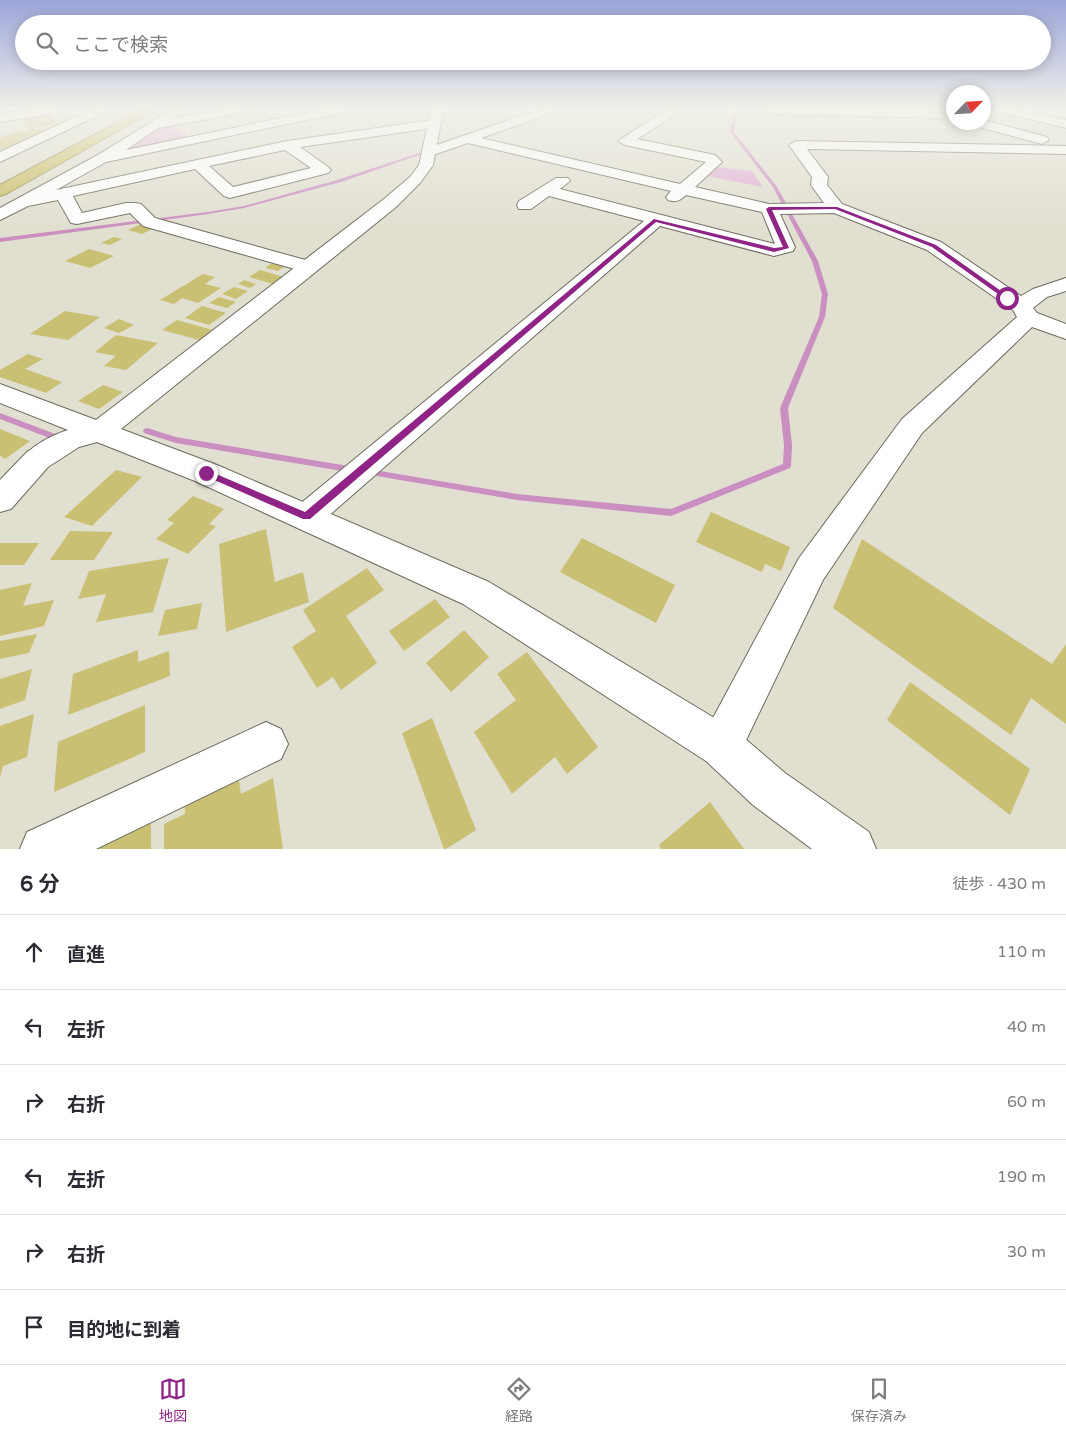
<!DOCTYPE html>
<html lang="ja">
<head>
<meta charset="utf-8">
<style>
  :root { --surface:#fff; --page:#f2f2f3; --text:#2b2b33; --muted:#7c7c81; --line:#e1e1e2; --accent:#8f2386 }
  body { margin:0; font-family:"Varela Round","Noto Sans JP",sans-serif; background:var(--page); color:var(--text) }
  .compass { position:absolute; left:946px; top:85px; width:45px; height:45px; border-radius:50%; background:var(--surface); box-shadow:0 2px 12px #0003; rotate:65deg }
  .stop { position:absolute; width:15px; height:15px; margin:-11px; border:4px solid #8f2386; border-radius:50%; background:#fff }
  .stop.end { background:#8f2386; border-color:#fff; box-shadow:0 1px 5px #0008 }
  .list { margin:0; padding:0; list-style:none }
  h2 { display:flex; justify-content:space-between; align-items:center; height:65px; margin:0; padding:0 20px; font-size:21px }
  h2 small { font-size:16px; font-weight:400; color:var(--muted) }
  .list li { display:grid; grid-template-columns:32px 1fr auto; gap:15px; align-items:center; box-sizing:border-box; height:75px; padding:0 20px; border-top:1px solid var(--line) }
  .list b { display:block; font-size:19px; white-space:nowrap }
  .list em { font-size:16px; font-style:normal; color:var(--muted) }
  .icon { flex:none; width:28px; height:28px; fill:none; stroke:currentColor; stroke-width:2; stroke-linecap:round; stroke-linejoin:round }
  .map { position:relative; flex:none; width:1066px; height:849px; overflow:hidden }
  .search { position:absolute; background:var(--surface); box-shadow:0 2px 12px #0003; left:15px; right:15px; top:15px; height:55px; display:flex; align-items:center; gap:12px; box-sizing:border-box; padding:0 18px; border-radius:28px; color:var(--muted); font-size:19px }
  .sheet { height:515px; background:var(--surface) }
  nav { display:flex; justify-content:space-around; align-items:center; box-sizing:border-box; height:70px; border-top:1px solid var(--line); background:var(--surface); font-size:14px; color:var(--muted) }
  nav a { display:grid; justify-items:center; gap:2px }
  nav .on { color:var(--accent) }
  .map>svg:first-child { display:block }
  .green { fill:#e0b0d8 }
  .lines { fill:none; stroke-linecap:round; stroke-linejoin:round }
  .stream { fill:#ca8ec1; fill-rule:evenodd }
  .building { fill:#c9c074 }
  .minor-casing { stroke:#6c6b5d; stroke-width:2 }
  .tertiary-casing { stroke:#6c6b5d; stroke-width:2 }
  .motorway-casing { stroke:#928b4e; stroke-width:2 }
  .minor { fill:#fff; fill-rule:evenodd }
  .tertiary { fill:#fff; fill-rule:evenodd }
  .motorway { fill:#c9be63; fill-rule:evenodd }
  .route { fill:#8f2386 }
</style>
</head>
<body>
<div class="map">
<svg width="1066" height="849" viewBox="0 0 1066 849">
  <rect width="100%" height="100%" fill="#e1dfd0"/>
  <!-- green -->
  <g class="green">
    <path d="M171,124L190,138L139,149L128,146L156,129Z"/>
    <path d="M717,167L752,171L763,187L707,176Z"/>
  </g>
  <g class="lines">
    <!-- stream -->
    <g class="stream">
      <path d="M734,110H737L734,132L777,187L818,261L828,294L825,317L788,408L792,445L791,466L790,468L671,516L517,500L365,474L364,472L365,470L368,469L517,494L671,509L783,464L784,445L780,408L819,317L822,294L812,261L773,187L730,132Z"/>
      <path d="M419,153L422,154L341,182L244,208L208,214L0,242V238L208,212L244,206L337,180Z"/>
      <path d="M0,413L58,435L59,437L55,440L52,439L0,419Z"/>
      <path d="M147,428L176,437L354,467L357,468L358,470L357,472L354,473L176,443L144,433L143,431L144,429Z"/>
    </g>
  </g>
  <!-- building -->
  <g class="building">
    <path d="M49,113L56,124L28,129L22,118Z"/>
    <path d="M32,129L48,130L4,149H0V138L16,131L26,132Z"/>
    <path d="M141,224L154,228L142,234L128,230Z"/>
    <path d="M114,237L122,239L110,245L101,243Z"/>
    <path d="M89,249L114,256L90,268L65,261Z"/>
    <path d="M272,263L285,266L278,271L265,268Z"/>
    <path d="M260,270L284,277L273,284L249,277Z"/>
    <path d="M203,274L215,277L205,284L221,288L198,303L182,298L174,304L160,300Z"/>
    <path d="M244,280L256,284L250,288L238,284Z"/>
    <path d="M234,287L248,291L236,299L222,294Z"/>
    <path d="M219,297L236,302L227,308L209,303Z"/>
    <path d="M202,306L226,313L209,325L185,318Z"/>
    <path d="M65,311L100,317L68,340L30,334Z"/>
    <path d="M119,319L134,325L119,333L104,328Z"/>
    <path d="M177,320L213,330L199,340L162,330Z"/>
    <path d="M116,335L158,343L126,370L104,366L116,356L95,352Z"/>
    <path d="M28,354L43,359L25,369L62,382L46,393L0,377V370Z"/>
    <path d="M103,385L123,392L99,409L78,401Z"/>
    <path d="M0,429L30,441L5,459L0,456Z"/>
    <path d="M116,470L142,477L92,526L64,517Z"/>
    <path d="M193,496L224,509L209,524L216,526L188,554L156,539L174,523L167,520Z"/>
    <path d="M711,512L790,547L781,571L765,564L762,572L696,542Z"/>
    <path d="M266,529L275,582L303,572L309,602L226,632L219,544Z"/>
    <path d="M70,531L113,532L94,560H50Z"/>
    <path d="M582,538L675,585L656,623L560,572Z"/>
    <path d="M862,539L1052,664L1066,644V724L1031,698L1011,735L833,608Z"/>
    <path d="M0,543H39L24,565H0Z"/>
    <path d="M169,558L153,612L96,622L106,594L78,599L89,571Z"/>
    <path d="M367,568L384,590L346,616L377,663L341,690L333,677L317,688L292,647L316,631L303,610Z"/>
    <path d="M32,583L23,606L54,600L44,626L0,636V590Z"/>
    <path d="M435,599L450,617L404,651L389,631Z"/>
    <path d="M202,603L197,629L158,636L165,610Z"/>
    <path d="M464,630L489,657L451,692L426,663Z"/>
    <path d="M37,634L29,653L0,659V641Z"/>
    <path d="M138,650V662L169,651L170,676L68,715L73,674Z"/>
    <path d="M527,652L598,747L567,774L555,757L512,794L474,732L516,700L497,674Z"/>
    <path d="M32,669L25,700L0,709V679Z"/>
    <path d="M910,682L1030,769L1010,815L887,720Z"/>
    <path d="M145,705V752L54,792L58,742Z"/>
    <path d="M34,714L27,757L3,766L0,778V726Z"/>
    <path d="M432,718L476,830L446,849H444L402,733Z"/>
    <path d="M238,774L241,794L273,778L283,849H164V824L185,814L184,799Z"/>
    <path d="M710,802L744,849H661L659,845Z"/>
    <path d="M151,821V849H97V845Z"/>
  </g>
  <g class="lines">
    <defs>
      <g id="minor">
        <path d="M29,110H55L49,114L0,122V114Z"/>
        <path d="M90,110H105L103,113L0,162V152Z"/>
        <path d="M171,110H185L174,118L221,110H243L237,114L158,128L126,150L320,110H341L335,114L106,162L56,190L287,141L433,120L439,124L433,128L300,147L328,167L331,170L328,173L230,198L224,196L195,169L73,196L82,213L126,203H135L141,204L155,218L316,263L319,267L316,271L309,273L143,226L130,213L77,224L71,223L58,200L28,206L0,220V208L96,156ZM285,150L311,168L233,187L209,166Z"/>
        <path d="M538,110H554L552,113L481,138L680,184L706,162L625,145L618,141L666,110H680L678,113L637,139L715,155L722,162L695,187L769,204L824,203L811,185L812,177L789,145L796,141L1066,146V154L807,149L828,177L827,185L842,204L941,242L1021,296L1033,289L1066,278V291L1047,297L1033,308L1037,313L1066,324V339L1032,327L922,433L823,580L736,761L721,768L706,761L699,746L706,731L799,558L902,419L1017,317L1013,310L927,250L834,213L780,214L795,247L793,251L774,256L660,226L317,526L306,530L295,526L290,517L295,508L644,221L549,196L531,209H519L517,205L519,201L556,178H568L570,181L560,189L775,244L762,212L686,195C680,200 677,203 668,200L666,197L671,191L468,143L430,156L425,155L423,152L425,149Z"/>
        <path d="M769,110H942L948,114L942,118L775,114Z"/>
        <path d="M1001,110H1021L1066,120V128L1003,113Z"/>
        <path d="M984,120L1047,137L1049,140L1042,144L971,125L969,122H984Z"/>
        <path d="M38,448L48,451L53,459L48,467L11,509L0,512V480L28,451Z"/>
        <path d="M266,722L281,729L288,744L281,759L96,849H20L27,832Z"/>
      </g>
      <path id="tertiary" d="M431,110H443L433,165L420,183L396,207L121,429L217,465L489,582L736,731L785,773L869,832L876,849H812L753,805L706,761L463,604L195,481L97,442L79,447L48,467L38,470L28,467L23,459C31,445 53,435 68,430L0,403V384L96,420L384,199L410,177L419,165Z"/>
      <path id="motorway" d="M141,110H155L6,194L0,196V185Z"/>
    </defs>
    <!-- minor casing -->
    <use href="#minor" class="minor-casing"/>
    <!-- tertiary casing -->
    <use href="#tertiary" class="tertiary-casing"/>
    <!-- motorway casing -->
    <use href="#motorway" class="motorway-casing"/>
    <!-- minor -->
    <use href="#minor" class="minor"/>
    <!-- tertiary -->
    <use href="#tertiary" class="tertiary"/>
    <!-- motorway -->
    <use href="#motorway" class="motorway"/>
  </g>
  <!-- sky -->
  <linearGradient id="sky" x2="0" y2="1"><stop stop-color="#9ca5d8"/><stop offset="0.48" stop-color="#f2f1ea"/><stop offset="1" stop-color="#f2f1ea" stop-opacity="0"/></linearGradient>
  <rect width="1066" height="228" fill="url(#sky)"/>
  <!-- route -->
  <path class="route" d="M769,207H837L936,245L1011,298L1005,299L932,247L835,209L772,210L789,248L774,252L656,222L310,519H303L203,475L202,473L206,470L209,471L305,512L654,219L774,248L783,247L766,209Z"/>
</svg>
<svg class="compass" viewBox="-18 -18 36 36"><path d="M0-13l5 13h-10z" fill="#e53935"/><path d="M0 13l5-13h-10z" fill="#7c7c81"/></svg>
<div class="stop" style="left:1007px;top:298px"></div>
<div class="stop end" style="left:206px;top:473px"></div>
<div class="search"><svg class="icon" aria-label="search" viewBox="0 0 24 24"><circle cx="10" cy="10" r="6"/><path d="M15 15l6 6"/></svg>ここで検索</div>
</div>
<section class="sheet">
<h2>6 分<small>徒歩 · 430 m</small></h2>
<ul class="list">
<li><svg class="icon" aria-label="ahead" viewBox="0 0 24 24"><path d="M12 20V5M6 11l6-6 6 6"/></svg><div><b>直進</b></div><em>110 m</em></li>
<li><svg class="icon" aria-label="left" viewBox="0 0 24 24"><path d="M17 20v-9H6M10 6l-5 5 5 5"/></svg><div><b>左折</b></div><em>40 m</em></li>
<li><svg class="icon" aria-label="right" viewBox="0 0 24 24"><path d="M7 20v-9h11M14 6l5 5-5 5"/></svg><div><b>右折</b></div><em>60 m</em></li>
<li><svg class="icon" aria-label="left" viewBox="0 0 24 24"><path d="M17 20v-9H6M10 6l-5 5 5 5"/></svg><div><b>左折</b></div><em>190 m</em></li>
<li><svg class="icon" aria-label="right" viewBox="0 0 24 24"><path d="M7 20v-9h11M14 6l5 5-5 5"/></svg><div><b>右折</b></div><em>30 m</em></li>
<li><svg class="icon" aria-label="arrive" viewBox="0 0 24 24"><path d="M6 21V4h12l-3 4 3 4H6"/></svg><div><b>目的地に到着</b></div></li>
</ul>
</section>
<nav>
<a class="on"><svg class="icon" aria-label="map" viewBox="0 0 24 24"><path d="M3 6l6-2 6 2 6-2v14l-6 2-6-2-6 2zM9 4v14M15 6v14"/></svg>地図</a>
<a><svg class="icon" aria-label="directions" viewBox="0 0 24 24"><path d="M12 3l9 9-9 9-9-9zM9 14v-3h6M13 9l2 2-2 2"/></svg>経路</a>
<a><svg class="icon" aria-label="saved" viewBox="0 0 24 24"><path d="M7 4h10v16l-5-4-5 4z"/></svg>保存済み</a>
</nav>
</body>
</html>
